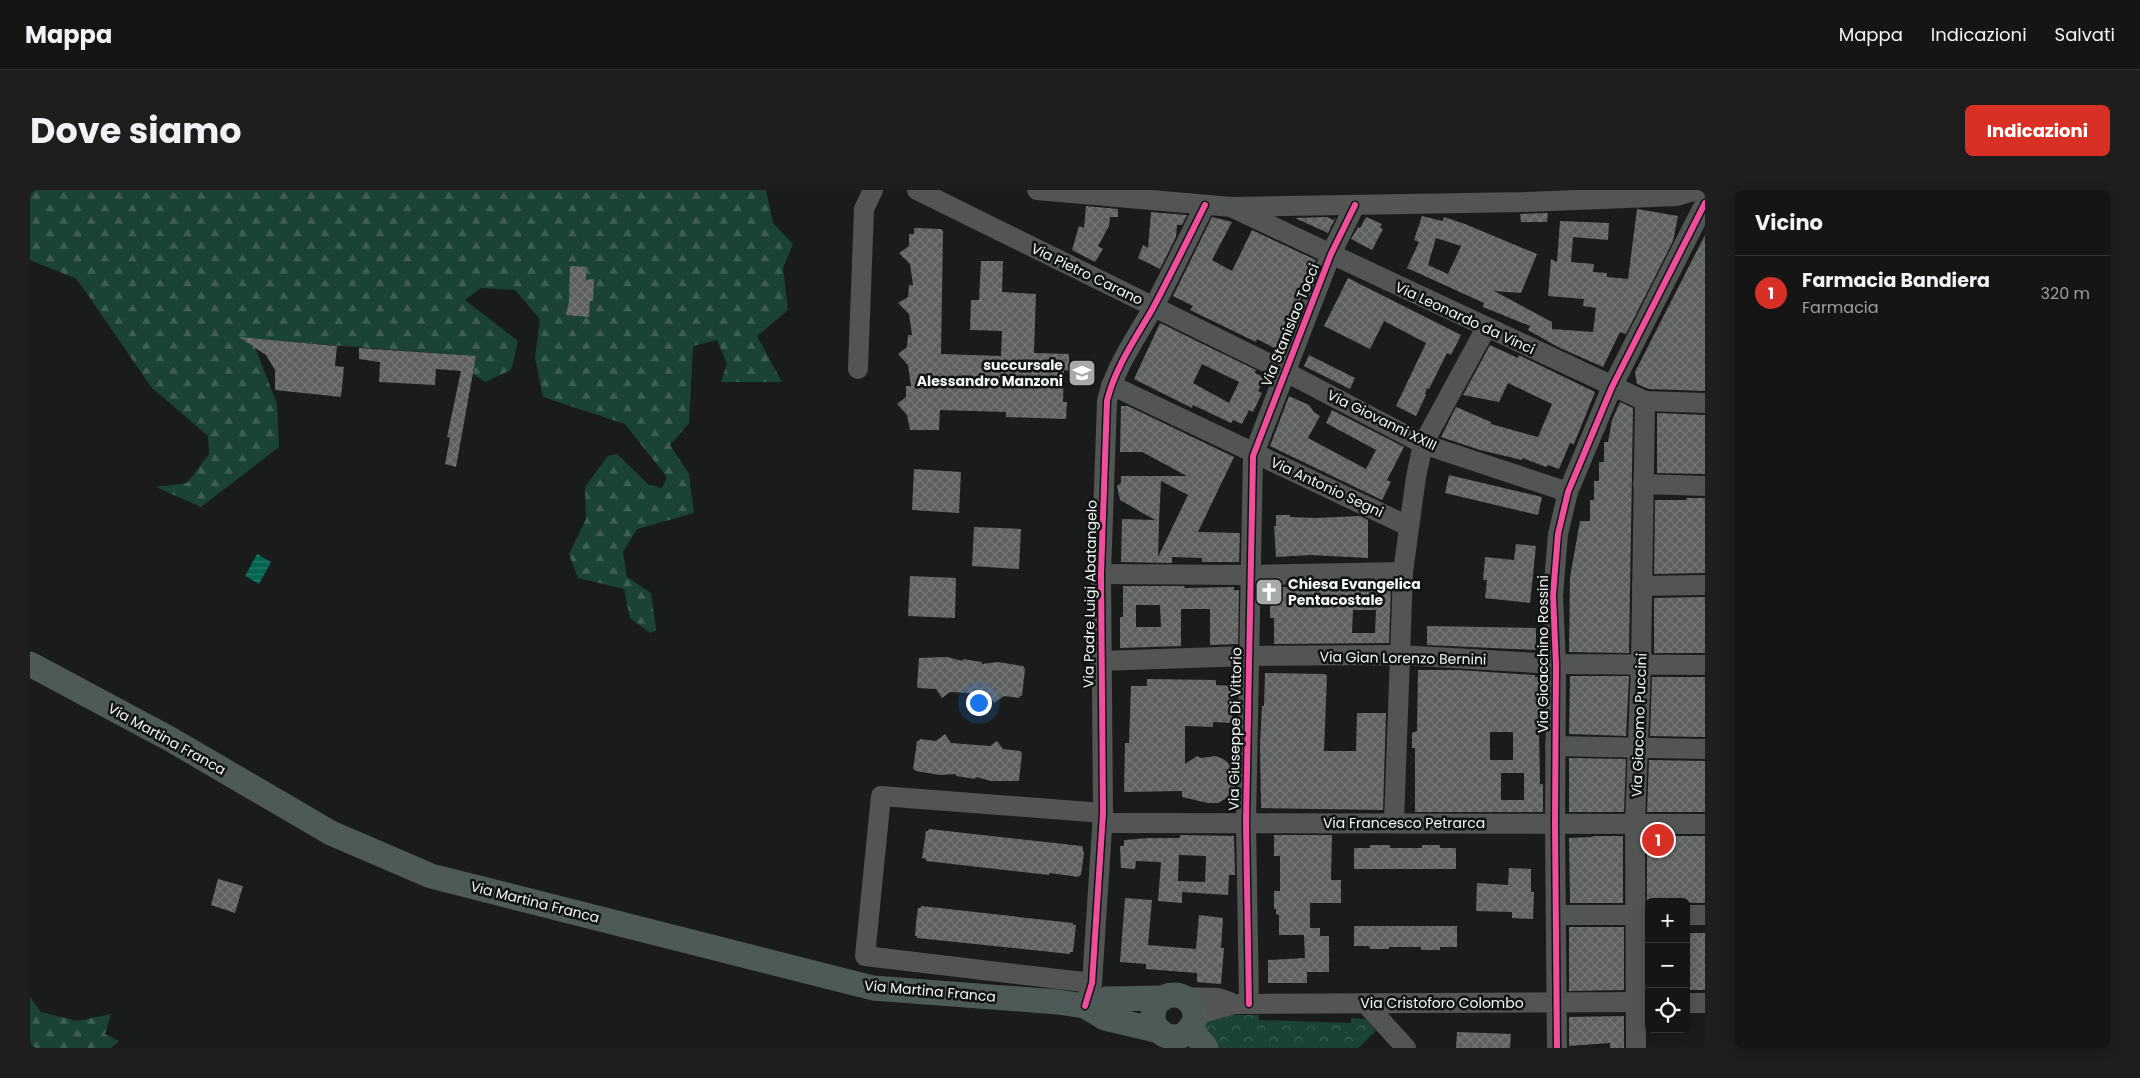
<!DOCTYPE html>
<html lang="it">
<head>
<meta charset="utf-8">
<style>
  :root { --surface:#141514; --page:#1d1e1d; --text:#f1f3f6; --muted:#9d9fa0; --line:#333434; --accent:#d93025 }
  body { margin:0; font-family:Poppins,sans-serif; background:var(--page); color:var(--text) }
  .controls { position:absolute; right:15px; bottom:15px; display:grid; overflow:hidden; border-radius:8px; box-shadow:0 2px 12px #0003 }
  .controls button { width:45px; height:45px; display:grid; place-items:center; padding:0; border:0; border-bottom:1px solid var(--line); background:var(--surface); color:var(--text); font:25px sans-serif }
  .you { position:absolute; left:948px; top:512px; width:18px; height:18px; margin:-12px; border:4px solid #fff; border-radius:50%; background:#1a73e8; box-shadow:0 0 0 8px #1a73e833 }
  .badge { display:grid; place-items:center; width:32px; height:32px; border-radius:50%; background:var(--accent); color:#fff; font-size:16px; font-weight:700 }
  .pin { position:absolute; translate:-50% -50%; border:2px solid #fff; box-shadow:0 1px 5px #0006 }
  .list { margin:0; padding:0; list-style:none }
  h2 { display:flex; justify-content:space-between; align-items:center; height:65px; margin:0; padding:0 20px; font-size:21px }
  h2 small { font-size:16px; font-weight:400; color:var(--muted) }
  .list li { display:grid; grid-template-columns:32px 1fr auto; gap:15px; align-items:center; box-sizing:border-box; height:75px; padding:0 20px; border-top:1px solid var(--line) }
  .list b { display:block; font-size:19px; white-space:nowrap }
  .list p { margin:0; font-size:16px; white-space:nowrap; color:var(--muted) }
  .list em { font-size:16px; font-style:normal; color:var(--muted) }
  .icon { flex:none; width:28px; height:28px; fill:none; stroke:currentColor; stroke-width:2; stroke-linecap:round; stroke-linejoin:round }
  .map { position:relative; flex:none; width:1675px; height:858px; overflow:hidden; border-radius:8px }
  header { display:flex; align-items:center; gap:30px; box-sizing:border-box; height:70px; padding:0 25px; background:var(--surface); border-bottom:1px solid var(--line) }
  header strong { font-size:24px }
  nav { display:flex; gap:28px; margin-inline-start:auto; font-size:18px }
  .intro { display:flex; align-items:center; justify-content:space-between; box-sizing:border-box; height:120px; padding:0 30px }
  h1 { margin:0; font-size:35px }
  .button { padding:12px 22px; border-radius:8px; background:var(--accent); color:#fff; font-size:18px; font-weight:700 }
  main { display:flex; gap:30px; padding:0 30px }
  aside { flex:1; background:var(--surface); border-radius:8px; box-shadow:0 2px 12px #0003 }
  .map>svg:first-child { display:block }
  .forest { fill:url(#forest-firs) }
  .park { fill:url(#park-crowns) }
  .water { fill:url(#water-rules) }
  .building { fill:url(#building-cross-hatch); fill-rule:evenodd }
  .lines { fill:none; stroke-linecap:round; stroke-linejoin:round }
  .minor { stroke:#535454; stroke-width:20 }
  .major { stroke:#4e5a57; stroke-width:25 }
  .cycleway-casing { stroke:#101413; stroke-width:9 }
  .cycleway { stroke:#ef4d9e; stroke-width:6 }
  .labels { text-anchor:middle; stroke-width:5; stroke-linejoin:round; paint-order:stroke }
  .street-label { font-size:14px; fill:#f3f6f5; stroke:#101413 }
  .poi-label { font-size:14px; font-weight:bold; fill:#f3f6f5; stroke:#101413; text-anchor:end }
</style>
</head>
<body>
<header>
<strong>Mappa</strong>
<nav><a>Mappa</a><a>Indicazioni</a><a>Salvati</a></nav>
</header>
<div class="intro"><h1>Dove siamo</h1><a class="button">Indicazioni</a></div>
<main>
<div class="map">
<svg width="1675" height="858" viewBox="0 0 1675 858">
  <defs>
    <pattern id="forest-firs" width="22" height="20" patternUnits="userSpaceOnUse" patternTransform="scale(1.25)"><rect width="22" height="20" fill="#1a4237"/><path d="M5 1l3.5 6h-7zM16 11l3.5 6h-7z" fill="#3c5e55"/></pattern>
    <pattern id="park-crowns" width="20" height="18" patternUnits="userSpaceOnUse" patternTransform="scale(1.25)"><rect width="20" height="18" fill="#1a4237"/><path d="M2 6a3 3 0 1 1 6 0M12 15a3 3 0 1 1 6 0" fill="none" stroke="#3c5e55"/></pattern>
    <pattern id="water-rules" width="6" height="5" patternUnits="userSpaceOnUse" patternTransform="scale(1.25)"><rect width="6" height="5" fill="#026451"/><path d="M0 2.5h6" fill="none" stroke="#277b6b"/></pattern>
    <pattern id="building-cross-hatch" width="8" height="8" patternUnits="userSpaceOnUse" patternTransform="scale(1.25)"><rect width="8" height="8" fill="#5e605f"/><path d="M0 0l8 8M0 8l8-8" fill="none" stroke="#767777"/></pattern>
  </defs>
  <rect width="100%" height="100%" fill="#1a1c1b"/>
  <!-- forest -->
  <g class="forest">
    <path d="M0,0H736L743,33L763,54L753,78L758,120L727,146L752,192H691L697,174L687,150L663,156L659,233L640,255L659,284L664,323L607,339L593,362L597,387L621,403L626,440L620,443L600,428L594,399L548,388L539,364L556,329L555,297L578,266L587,264L619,295L632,298L637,287L595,234L513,207L505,168L510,129L485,100L451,98L435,110L488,151L481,180L455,192L443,184L445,166L222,149L247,214L249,257L171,317L126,297L157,293L179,264L178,246L121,197L47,89L0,70Z"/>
    <path d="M0,807L11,822L47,831L81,824L75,844L89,851L81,858H0Z"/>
  </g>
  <!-- park -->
  <path class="park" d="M1191,825H1229V830L1321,833V828L1336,829L1346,841L1328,858H1189C1175,845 1165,831 1191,825Z"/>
  <!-- water -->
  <path class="water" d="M227,364L241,372L229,394L215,386Z"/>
  <!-- building -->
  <g class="building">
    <path d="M1056,16L1088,19V27H1080L1079,36L1068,56L1073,59L1065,72L1042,60L1049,36L1054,38Z"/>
    <path d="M1607,19L1648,26L1643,51L1596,144L1590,142L1573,177L1528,157L1498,140L1500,136L1453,117L1454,113L1377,78L1389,52L1384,50L1392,26L1412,31L1414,27L1435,34L1507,64L1491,103L1464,101L1522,132V139L1563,142L1566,118L1553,116L1554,109L1518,106L1521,69L1527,72L1530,31L1579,33L1578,50L1543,47L1541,72L1564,74L1563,82L1577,83V87L1598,89ZM1406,48L1431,56L1418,84L1398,75Z"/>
    <path d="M1121,22L1157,25L1152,35H1147L1146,47L1130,79L1108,68L1113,55L1118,58Z"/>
    <path d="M1518,23L1517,32H1491L1490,24Z"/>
    <path d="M1182,27L1202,32L1182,70L1202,81L1222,40L1286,70L1250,161L1227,149L1226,152L1160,120L1163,116L1143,106Z"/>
    <path d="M1297,27L1303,30L1306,27L1298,43L1265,28Z"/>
    <path d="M1336,27L1352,34L1350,38L1353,39L1342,60L1321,49L1328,37L1330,38Z"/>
    <path d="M884,38L911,39L913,41L911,164L971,166L972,141L940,140L941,110H949L951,71H973L972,102L1006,104L1004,163L1039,164V181L1034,180L1033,212H1037L1036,229L976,227V222L910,220L909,240H880L877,225L867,214L876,207V196H881L878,175L868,164L877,157L878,145H882L879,124L868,113L878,107L879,95H883L880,74L869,63L879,56V44H884Z"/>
    <path d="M1675,45V201L1619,199L1607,194L1605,182Z"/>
    <path d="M540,76L556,77V90L564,89L563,111H560L559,127L536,125L539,111Z"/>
    <path d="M1318,88L1431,145L1421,165L1417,163L1399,199L1397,198L1395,204L1396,205L1386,226L1366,216L1396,153L1354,131L1340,159L1294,136Z"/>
    <path d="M1130,133L1226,180L1225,183L1235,188L1228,201L1232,203L1223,222L1219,220L1212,234L1203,230L1201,233L1163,215L1162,218L1104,189ZM1172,174L1209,192L1199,213L1163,193Z"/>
    <path d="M209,147L307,156L305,176L314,177L311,207L245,200V180L236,165Z"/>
    <path d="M1460,155L1488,168L1489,165L1565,202L1544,254L1540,253L1529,279L1518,275L1516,277L1493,268L1492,270L1450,260L1411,247L1426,217L1461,232V234L1508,247L1522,214L1478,193L1469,212L1433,205Z"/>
    <path d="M329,158L446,166L426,277L415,274L420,248L417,247L431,181L406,179L405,195L349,192L350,172L329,169Z"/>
    <path d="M1279,165L1325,188L1320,199L1274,176Z"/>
    <path d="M1259,206L1279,215L1284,222L1290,226L1278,248L1336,279L1346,260L1296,233L1302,220L1374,257L1357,290L1361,292L1352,310L1240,256Z"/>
    <path d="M1590,212L1603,218L1599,463L1539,462L1540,387L1550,331H1560V310H1564V291H1569V272H1574V252H1578L1582,230Z"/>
    <path d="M1091,216H1098L1204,267L1168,342L1210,343L1209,372H1172V368L1142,367V373L1091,372L1092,329L1125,330L1090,310L1087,296L1091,293V286H1157L1112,262H1090ZM1131,291L1158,305L1128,367L1129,332Z"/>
    <path d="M1627,223L1675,225V284L1627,283Z"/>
    <path d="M884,279L931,282L929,323L882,320Z"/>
    <path d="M1419,285L1512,307L1508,325L1415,303Z"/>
    <path d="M1656,308H1675V383L1624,384L1625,310H1657Z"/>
    <path d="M1246,325H1260V327L1287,328L1330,326L1338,330V368L1281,365L1246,367L1244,336H1246Z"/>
    <path d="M944,337L991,339L989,379L942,376Z"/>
    <path d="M1486,354L1506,356L1500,413L1455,408L1457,390H1453L1455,367L1484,370Z"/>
    <path d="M880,386L926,388L925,428L878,426Z"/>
    <path d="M1093,396H1154L1155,398L1204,397V400H1209L1208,454L1180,455V419H1151V456L1090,458V427H1093ZM1106,415H1130L1131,437H1106Z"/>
    <path d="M1240,397H1361L1359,453L1244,454V428H1240ZM1323,420H1346L1345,443H1322Z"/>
    <path d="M1675,407V463H1624V408Z"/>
    <path d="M1397,436L1506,438V460L1397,455Z"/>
    <path d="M917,467L933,471V469L952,472V474L968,472L993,476L995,479L992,506H990L989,508L974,506L964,513L957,504L920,502L912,508L906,499L888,498L887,496L889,468Z"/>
    <path d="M1388,480H1428L1505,485V487H1511L1510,512H1513L1514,541H1509L1510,594H1513V622H1385V558H1382V543L1387,541ZM1460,542H1483V570H1460ZM1471,583H1494V610H1471Z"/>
    <path d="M1235,483L1294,484L1297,486L1294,561H1326L1327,523H1356L1353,620L1231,618L1230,555L1232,516H1234Z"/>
    <path d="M1540,486H1599L1596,546L1539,544Z"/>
    <path d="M1622,487H1675V547L1620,546Z"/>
    <path d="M1117,489L1186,490V495L1203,496L1202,533L1183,532V537L1155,536V574L1167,566L1171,568L1186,566L1195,570L1202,577L1205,585V596L1197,608L1188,613H1178L1152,607V601L1094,602L1095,553H1099L1101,496H1117Z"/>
    <path d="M915,544L921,553L960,556L967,551L973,559L990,561L992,563L989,591H961L946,587L945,589L926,586V584L910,585L886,581L883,579L887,551H889L890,549L906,551Z"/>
    <path d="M1539,568L1596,569L1594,622H1539Z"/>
    <path d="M1619,570L1675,571V622H1617Z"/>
    <path d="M899,639L1052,656L1054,663L1051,685L1048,687L1020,683L1019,685L896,671V669L892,668L896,641H898Z"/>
    <path d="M1150,645L1204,646L1205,685H1199L1198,705L1152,702V713L1128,711L1131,672L1106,671L1105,679L1091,678L1090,656H1094V650L1119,648H1150ZM1149,665L1176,666L1175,692L1148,691Z"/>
    <path d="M1244,645H1302L1301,690H1311V713H1280V738H1290V746H1299V782H1277V793H1238V770L1275,768L1274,745H1249V725L1246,724V719H1244V701H1250V666H1244Z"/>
    <path d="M1563,646H1593V713H1540L1539,648L1563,647Z"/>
    <path d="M1617,646H1675V713L1617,712Z"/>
    <path d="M1340,655H1360V658H1392V655H1410V658H1426V679H1324V658H1340Z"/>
    <path d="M1479,678L1501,679V702H1504L1503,729L1482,728V722L1446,721L1447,693L1478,695Z"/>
    <path d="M188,689L213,696L205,723L181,715Z"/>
    <path d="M1095,708L1122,710L1118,755L1166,759L1169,725L1193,728L1191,758H1194L1191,794L1167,792V783L1116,779V774L1090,772Z"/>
    <path d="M891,716L1043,733V735H1046L1043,762H1040V764L887,748V746H885L886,733L888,718H891Z"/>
    <path d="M1324,736H1427V757H1410V760H1391V757H1359V759H1340L1339,756H1324Z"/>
    <path d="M1539,737H1594V800L1539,801Z"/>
    <rect x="1656" y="743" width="19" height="57"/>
    <path d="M1594,826V858H1580V853L1539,856V827Z"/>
    <path d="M1427,842L1481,844L1480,858H1426Z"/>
  </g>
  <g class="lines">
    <!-- minor -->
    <g class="minor">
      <path d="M887,0L1254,181L1393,254L1538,302"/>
      <path d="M1007,0L1202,17L1495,12L1647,6L1667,0"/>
      <path d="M1205,19L1615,211L1675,213"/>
      <path d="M828,179L834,19L843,0"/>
      <path d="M1081,195L1378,336"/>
      <path d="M1613,294L1675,296"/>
      <path d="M1071,384L1221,385L1373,382"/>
      <path d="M1612,396L1675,395"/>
      <path d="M1070,471L1219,466L1370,465L1526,474L1675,475"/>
      <path d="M1525,556L1675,559"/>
      <path d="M1364,632L1373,382L1386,287L1393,254L1456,138"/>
      <path d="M1073,633L1675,634"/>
      <path d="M1527,725H1619"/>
      <path d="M1656,725H1675"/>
      <path d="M1062,793L835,766L851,606L1073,623"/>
      <path d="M1151,807L1188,808L1200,812"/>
      <path d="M1335,813L1376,858"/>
      <path d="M1656,813H1675"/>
      <path d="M1219,814L1216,632L1223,266L1301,64L1325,15"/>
      <path d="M1055,816L1062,793L1073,623L1071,384L1077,211C1085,177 1106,148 1123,118C1141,84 1158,49 1175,15"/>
      <path d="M1164,832L1172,823L1204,814L1619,812"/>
      <path d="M1527,858L1525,634L1526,474L1523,405L1528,344L1538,302L1582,197L1675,13"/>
      <path d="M1606,858L1605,633L1611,475L1615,211"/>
    </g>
    <!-- major -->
    <g class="major">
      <path d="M0,474L140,549L301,643L401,686L843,798L1028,812L1055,816L1075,828L1130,841"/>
      <circle cx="1144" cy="826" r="21"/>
      <path d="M1055,816L1076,809L1133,808"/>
      <path d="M1160,838L1176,858"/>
    </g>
    <defs>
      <g id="cycleway">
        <path d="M1219,814L1216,632L1223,266L1301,64L1325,15"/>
        <path d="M1055,816L1062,793L1073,623L1071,384L1077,211C1085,177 1106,148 1123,118C1141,84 1158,49 1175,15"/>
        <path d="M1527,858L1525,634L1526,474L1523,405L1528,344L1538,302L1582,197L1675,13"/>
      </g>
    </defs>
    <!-- cycleway casing -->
    <use href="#cycleway" class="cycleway-casing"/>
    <!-- cycleway -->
    <use href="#cycleway" class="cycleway"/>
  </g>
  <!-- icons -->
  <defs>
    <symbol id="school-square" viewBox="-11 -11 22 22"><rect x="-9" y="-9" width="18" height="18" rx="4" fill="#a7aaa9" stroke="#101413"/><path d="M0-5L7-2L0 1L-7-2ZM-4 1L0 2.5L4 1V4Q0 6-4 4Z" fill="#fff"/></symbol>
    <symbol id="church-square" viewBox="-11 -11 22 22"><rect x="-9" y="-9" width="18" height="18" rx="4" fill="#a7aaa9" stroke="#101413"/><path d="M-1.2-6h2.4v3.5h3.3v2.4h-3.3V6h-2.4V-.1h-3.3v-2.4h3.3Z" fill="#fff"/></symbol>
  </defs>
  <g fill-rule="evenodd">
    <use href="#school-square" x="1036" y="167" width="32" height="32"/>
    <use href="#church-square" x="1223" y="386" width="32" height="32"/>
  </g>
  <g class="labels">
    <!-- street labels -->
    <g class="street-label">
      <text transform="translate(1057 84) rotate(26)" y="5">Via Pietro Carano</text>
      <text transform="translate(1435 128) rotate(25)" y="5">Via Leonardo da Vinci</text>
      <text transform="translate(1260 135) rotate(-68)" y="5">Via Stanislao Tocci</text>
      <text transform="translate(1352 230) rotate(26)" y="5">Via Giovanni XXIII</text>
      <text transform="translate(1297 297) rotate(25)" y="5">Via Antonio Segni</text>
      <text transform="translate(1060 404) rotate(-89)" y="5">Via Padre Luigi Abatangelo</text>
      <text transform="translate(1513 464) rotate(-90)" y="5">Via Gioacchino Rossini</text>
      <text transform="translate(1373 468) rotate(1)" y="5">Via Gian Lorenzo Bernini</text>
      <text transform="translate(1609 535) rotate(-88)" y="5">Via Giacomo Puccini</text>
      <text transform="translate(1205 539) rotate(-89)" y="5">Via Giuseppe Di Vittorio</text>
      <text transform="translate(137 549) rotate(29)" y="5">Via Martina Franca</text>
      <text x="1374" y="638">Via Francesco Petrarca</text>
      <text transform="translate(505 712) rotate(14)" y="5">Via Martina Franca</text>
      <text transform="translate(900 801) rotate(5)" y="5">Via Martina Franca</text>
      <text x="1412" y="818">Via Cristoforo Colombo</text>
    </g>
    <!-- poi labels -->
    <g class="poi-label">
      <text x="1033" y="180">succursale<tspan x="1033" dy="16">Alessandro Manzoni</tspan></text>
      <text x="1258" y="399" text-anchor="start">Chiesa Evangelica<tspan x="1258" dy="16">Pentacostale</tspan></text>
    </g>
  </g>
</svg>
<div class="controls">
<button>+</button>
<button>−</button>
<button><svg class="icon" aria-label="locate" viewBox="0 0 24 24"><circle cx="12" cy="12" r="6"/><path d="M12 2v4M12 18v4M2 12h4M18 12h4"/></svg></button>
</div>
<div class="you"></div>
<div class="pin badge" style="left:1628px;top:650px">1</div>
</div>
<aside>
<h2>Vicino<small></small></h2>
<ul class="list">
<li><span class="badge">1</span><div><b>Farmacia Bandiera</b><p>Farmacia</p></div><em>320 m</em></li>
</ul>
</aside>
</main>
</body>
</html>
